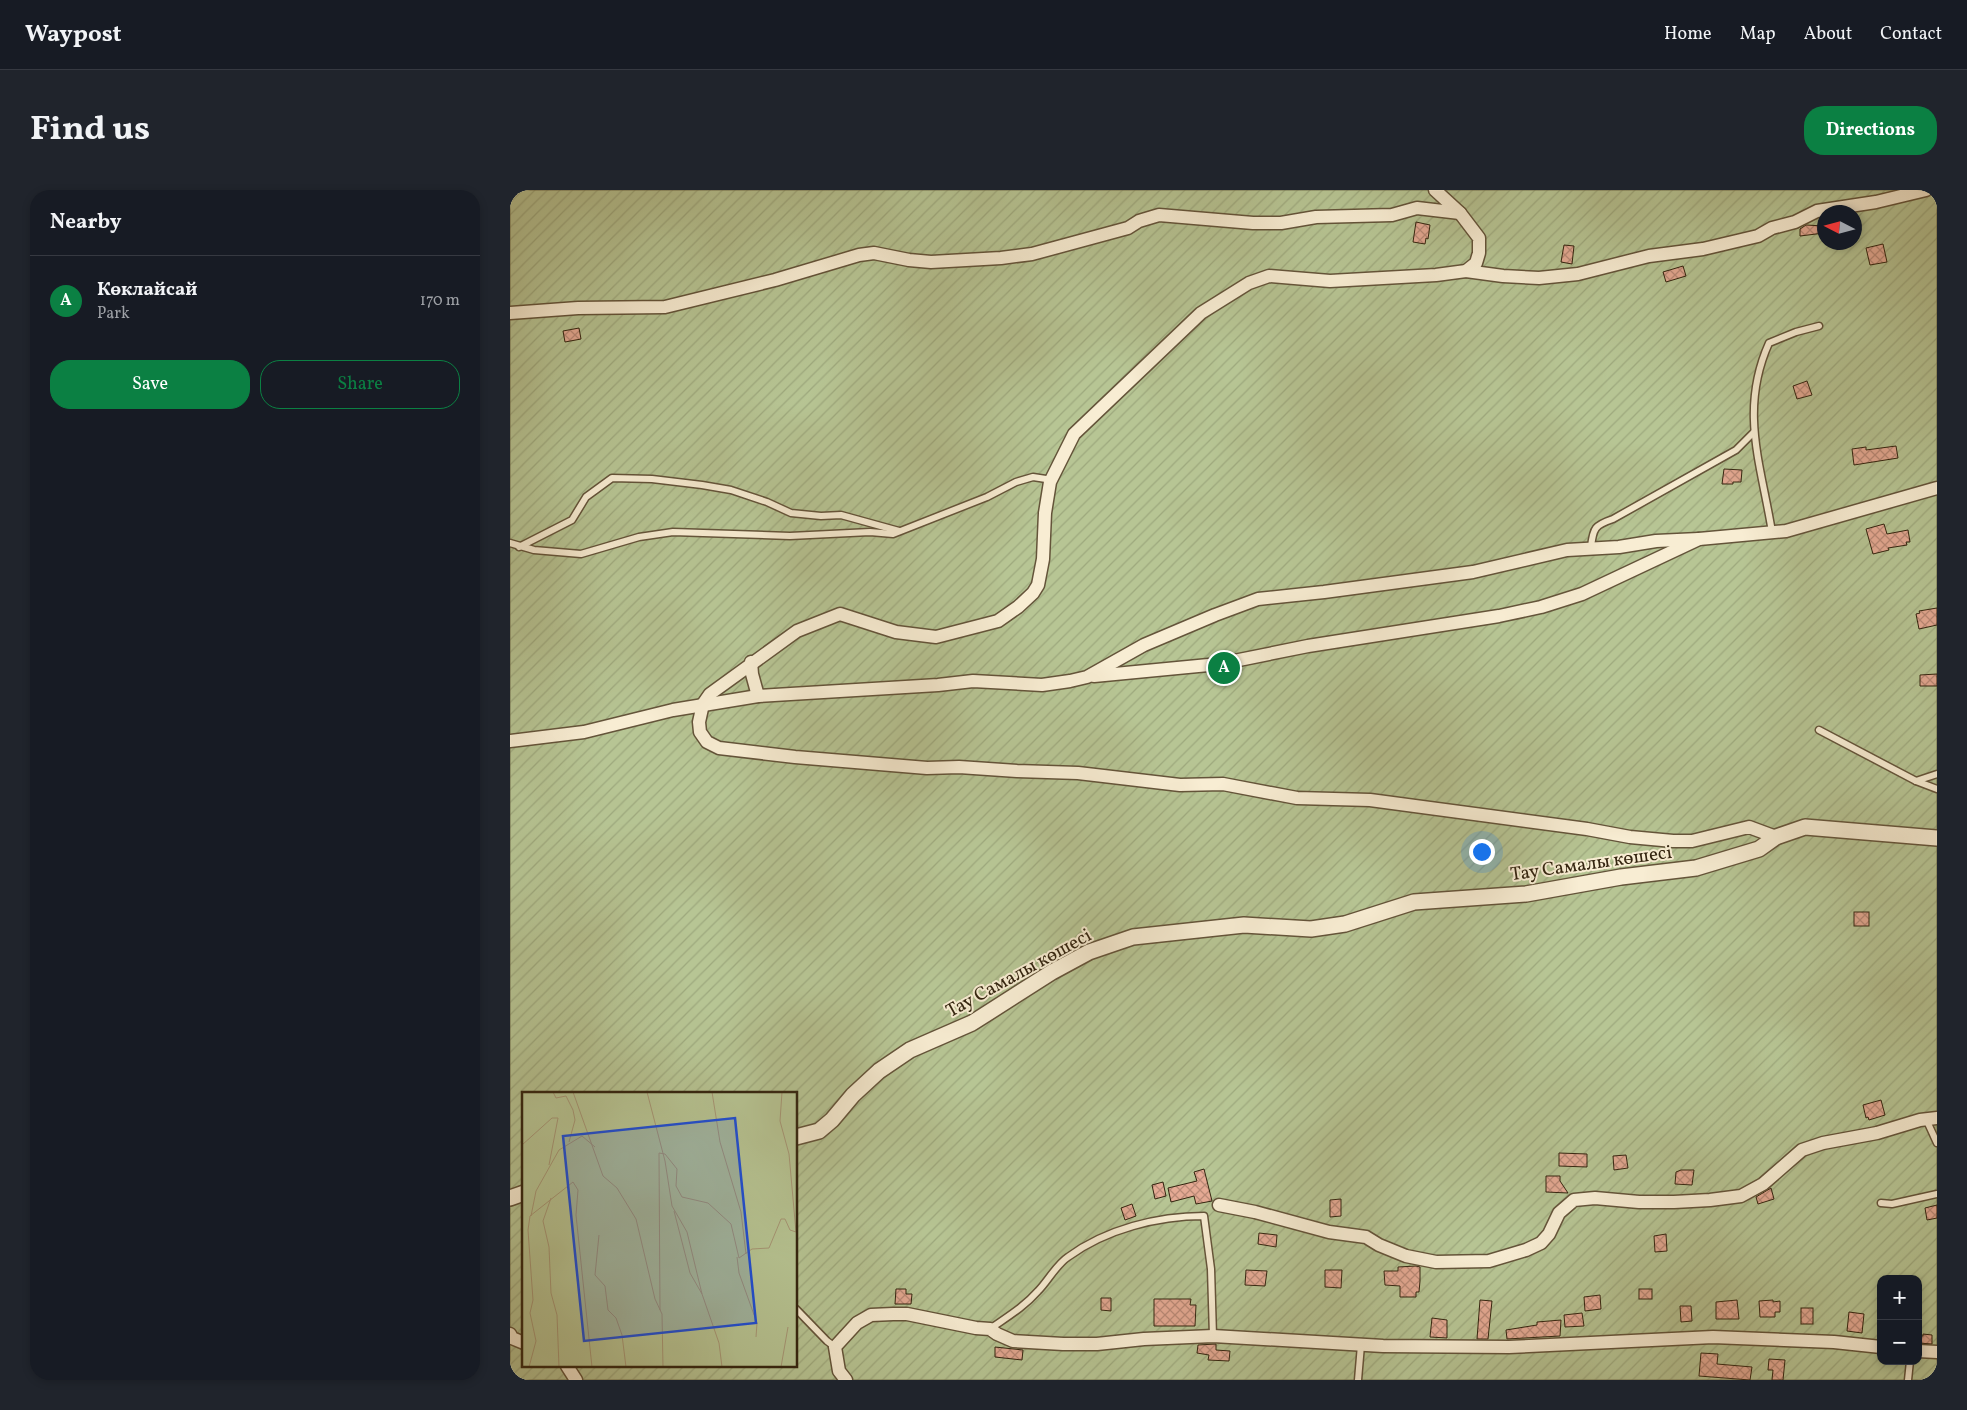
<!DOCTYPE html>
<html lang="en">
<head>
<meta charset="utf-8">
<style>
  :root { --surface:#171b24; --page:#20242c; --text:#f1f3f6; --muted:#9ea1a6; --line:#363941; --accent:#0b8043 }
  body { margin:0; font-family:Vollkorn,serif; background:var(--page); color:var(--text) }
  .controls { position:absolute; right:15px; bottom:15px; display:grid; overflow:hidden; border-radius:10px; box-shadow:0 2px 8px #0003 }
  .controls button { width:45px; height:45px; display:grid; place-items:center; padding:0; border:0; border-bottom:1px solid var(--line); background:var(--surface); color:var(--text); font:25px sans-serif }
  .compass { position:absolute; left:1307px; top:15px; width:45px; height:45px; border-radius:50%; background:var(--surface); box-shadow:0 2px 8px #0003; rotate:276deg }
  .you { position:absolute; left:971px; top:661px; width:18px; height:18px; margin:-12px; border:4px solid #fff; border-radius:50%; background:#1a73e8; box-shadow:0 0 0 8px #1a73e833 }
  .badge { display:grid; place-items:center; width:32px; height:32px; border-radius:50%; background:var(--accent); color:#fff; font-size:16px; font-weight:700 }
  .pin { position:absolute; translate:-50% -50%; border:2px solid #fff; box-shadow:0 1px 5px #0006 }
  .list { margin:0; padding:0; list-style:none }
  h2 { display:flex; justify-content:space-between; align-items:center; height:65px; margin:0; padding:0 20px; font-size:21px }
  h2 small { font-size:16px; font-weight:400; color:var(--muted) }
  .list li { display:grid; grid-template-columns:32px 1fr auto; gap:15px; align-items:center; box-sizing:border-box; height:90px; padding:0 20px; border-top:1px solid var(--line) }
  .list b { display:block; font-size:19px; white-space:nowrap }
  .list p { margin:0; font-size:16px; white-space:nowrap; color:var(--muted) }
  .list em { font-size:16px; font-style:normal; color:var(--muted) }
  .actions { display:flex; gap:10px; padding:15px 20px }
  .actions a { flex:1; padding:11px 0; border:1px solid var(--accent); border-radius:20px; text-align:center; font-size:18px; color:var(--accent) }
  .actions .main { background:var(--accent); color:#fff }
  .map { position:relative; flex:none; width:1427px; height:1190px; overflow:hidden; border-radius:20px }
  header { display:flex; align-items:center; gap:30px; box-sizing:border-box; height:70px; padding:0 25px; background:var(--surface); border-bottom:1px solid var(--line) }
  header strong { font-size:24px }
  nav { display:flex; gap:28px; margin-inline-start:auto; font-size:18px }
  .intro { display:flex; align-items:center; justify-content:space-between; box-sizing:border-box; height:120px; padding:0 30px }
  h1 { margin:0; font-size:35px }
  .button { padding:12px 22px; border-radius:20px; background:var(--accent); color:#fff; font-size:18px; font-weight:700 }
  main { display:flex; gap:30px; padding:0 30px }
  aside { flex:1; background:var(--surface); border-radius:20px; box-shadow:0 2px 8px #0003 }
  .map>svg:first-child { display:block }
  .garden { fill:url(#garden-furrows); stroke:#757452; fill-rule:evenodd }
  .building { fill:url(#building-cross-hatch); stroke:#33240f }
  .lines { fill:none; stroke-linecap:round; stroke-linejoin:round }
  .service-casing { stroke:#64543a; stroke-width:9 }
  .minor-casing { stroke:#64543a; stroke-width:15 }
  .tertiary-casing { stroke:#64543a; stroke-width:18 }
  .service { stroke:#f8edd3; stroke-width:6 }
  .minor { stroke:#f8edd3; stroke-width:12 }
  .tertiary { stroke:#f8edd3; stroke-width:15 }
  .labels { text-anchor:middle; stroke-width:4; stroke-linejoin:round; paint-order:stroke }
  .street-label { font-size:19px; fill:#33240f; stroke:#f8edd3 }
  .inset-road { fill:none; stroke:#a79776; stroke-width:1 }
  .view { fill:#1d4ed8; fill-opacity:0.15; stroke:#1d4ed8; stroke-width:2.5 }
  .inset-edge { fill:none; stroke:#33240f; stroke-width:2.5 }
</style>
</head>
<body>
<header>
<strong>Waypost</strong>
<nav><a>Home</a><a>Map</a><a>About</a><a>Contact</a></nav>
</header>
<div class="intro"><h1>Find us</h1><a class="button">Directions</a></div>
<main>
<aside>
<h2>Nearby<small></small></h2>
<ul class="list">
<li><span class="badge">A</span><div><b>Көклайсай</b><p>Park</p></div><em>170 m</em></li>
</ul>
<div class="actions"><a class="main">Save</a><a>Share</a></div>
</aside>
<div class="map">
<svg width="1427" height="1190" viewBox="0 0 1427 1190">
  <defs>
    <pattern id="garden-furrows" width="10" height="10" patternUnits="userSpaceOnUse" patternTransform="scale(1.25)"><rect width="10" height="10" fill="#b7c594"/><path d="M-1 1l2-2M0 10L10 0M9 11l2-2" fill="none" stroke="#9ea97e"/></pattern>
    <pattern id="building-cross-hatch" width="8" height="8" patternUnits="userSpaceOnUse" patternTransform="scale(1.25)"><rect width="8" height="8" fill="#e5aa94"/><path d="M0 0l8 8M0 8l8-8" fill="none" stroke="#ba8a77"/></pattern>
  </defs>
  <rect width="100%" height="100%" fill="#f5e3bb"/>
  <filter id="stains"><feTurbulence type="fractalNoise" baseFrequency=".004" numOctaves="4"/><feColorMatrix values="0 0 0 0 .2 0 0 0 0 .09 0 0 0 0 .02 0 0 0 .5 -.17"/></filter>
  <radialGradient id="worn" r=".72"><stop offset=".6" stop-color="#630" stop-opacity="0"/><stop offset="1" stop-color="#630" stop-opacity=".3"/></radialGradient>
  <!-- garden -->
  <path class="garden" d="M0,0H1427V1190H0ZM1314,22H1344V52H1314ZM14,904H286V1176H14ZM1371,1089H1408V1171H1371Z"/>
  <!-- building -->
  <g class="building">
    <path d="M906,32L920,35L918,49L916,48L915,54L903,52Z"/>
    <path d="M1296,35L1314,36V43L1290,46V39Z"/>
    <path d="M1373,54L1377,72L1360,75L1356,58Z"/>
    <path d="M1054,55L1064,56L1062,74L1051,72Z"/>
    <path d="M1173,76L1176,86L1156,92L1153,82Z"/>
    <path d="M69,138L71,149L55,152L53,141Z"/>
    <path d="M1297,191L1302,205L1287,209L1283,196Z"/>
    <path d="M1386,256L1388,268L1344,275L1342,259L1356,257V260Z"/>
    <path d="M1214,279L1232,280L1231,292H1223V294H1212Z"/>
    <path d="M1374,334L1377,344L1398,340L1400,352H1396L1397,355L1378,358L1379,360L1363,364L1356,339Z"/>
    <path d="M1427,418V435L1409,439L1406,424L1410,423L1409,421Z"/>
    <path d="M1427,484V496H1410V485Z"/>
    <rect x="1344" y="722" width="15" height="14"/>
    <path d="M1371,910L1375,925L1359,930L1358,927L1356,928L1353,915Z"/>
    <path d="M1049,963L1077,964V977L1049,976Z"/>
    <path d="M1116,965L1118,978L1104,980L1103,966Z"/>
    <path d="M694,979L702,1011L686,1014L684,1006L661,1012L658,998L687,991L684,982Z"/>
    <path d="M1171,980H1184L1182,995L1165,994L1166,982Z"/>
    <path d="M1036,986H1050V991L1058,1003L1036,1002Z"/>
    <path d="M653,992L656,1006L645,1009L642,995Z"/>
    <path d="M1261,998L1264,1009L1248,1014L1246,1007Z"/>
    <path d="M831,1009V1026L820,1027V1010Z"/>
    <path d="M622,1014L626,1026L615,1030L611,1018Z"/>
    <path d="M1427,1015V1028L1417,1030L1415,1018Z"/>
    <path d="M749,1043L767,1045L766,1057L748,1054Z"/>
    <path d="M1156,1044L1157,1061L1145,1062L1144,1046Z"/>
    <path d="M906,1076L910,1077V1091L909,1102H906V1107H890V1096L875,1095L874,1081H888V1077Z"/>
    <path d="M736,1080L757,1081L755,1096L735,1095Z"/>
    <path d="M815,1080H832L831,1098L815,1097Z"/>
    <path d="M386,1099H396V1104H402L401,1114H385Z"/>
    <rect x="1129" y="1099" width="13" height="10"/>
    <path d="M1090,1105L1091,1119L1075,1121L1074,1107Z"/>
    <path d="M591,1108H601V1121L591,1120Z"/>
    <path d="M644,1109H681L680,1115H686L685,1136H644Z"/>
    <path d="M970,1110L982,1111L978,1149H967Z"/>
    <path d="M1227,1110L1229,1129H1206V1112Z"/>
    <path d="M1263,1110V1112L1270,1111V1122H1265V1127H1250L1249,1111Z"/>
    <path d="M1170,1116H1181L1182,1131L1171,1132Z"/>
    <rect x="1291" y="1118" width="12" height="16"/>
    <path d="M1339,1122L1354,1124L1352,1143L1337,1141Z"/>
    <path d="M1072,1123L1074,1136L1055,1137L1054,1125Z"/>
    <path d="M922,1128L937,1130V1148L920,1147Z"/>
    <path d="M1051,1130L1050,1146L997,1149L996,1140L1027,1135V1132Z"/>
    <path d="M1413,1144L1422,1145V1154L1408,1153V1146H1413Z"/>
    <path d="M706,1154V1160L720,1161L719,1171L698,1170L699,1165L687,1163L688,1155Z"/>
    <path d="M485,1157L513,1160L512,1170L485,1167Z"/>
    <path d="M1191,1163L1208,1164L1207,1174L1242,1177L1240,1190L1189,1186Z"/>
    <path d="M1259,1169L1275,1170L1273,1190H1262L1263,1180H1258Z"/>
  </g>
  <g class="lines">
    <defs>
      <g id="service">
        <path d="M1262,342C1251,274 1229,220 1259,153L1286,142L1309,136"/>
        <path d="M0,353L24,360L71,364L129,347L163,342L280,346L360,342L383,344L477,307L506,292L523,287L536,289L540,292"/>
        <path d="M9,357L62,330L76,307L102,288L142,289L192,295L221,300L257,312L281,323L311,326L331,325L389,341"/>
        <path d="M1081,357C1083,338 1085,335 1103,329L1226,260L1244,242"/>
        <path d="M1309,540L1406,591L1427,599"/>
        <path d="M1406,591L1427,584"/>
        <path d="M1416,929L1427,953"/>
        <path d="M1371,1013L1382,1014L1427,1004"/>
        <path d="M286,1119L317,1151L325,1157"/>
        <path d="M480,1139C497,1127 514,1117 528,1101C538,1091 546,1075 558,1067C596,1039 648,1026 694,1026L701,1079L703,1146"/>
        <path d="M848,1190L851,1155"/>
        <path d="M1398,1190L1400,1171"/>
      </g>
      <g id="minor">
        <path d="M925,0L950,23L969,48V63L966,73L956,81L926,85L820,91L759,86L739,93L691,123L564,244L540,292L535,323L533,369L528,395L523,403L508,417L488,431L426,447L386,442L330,424L287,441L200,504L193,514L189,532L190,542L197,552L209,558L285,567L417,578L449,577L507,581L568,583L670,595L713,594L787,608L860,610L1077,639L1120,647L1163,651H1182L1239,637L1266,647"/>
        <path d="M956,81L993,86L1029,88L1068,84L1139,66L1193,59L1248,46L1262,38L1285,32L1307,21L1366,12L1416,0"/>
        <path d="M0,123L68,118L155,117L265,90L349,65L364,63L399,70L421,72L491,68L522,64L618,38L629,31L649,25L743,33H771L806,27L882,25L907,18L950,23"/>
        <path d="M241,472L242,484L248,506"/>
        <path d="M584,486L709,474L798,456L989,426L1031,417L1072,404L1189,349L1276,341L1427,298"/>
        <path d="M0,551L74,542L163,520L248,506L428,495L463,491L532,495L560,491L577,487L634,455L705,425L748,409L814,402L963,382L1057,360L1109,357L1146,351L1189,349"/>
        <path d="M709,1015L745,1022L819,1042L856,1047L869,1055L896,1066L926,1072L979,1071L1016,1060L1031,1053L1039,1044L1049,1023L1064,1010L1085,1008L1129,1012H1164L1200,1010L1231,1006L1253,994L1292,960L1313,953L1367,943L1410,930L1427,928"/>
        <path d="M0,1144L2,1148L14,1153"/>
        <path d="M1408,1161L1427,1162"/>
        <path d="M57,1176L66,1190"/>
        <path d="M336,1190L329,1181L325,1157L347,1133L361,1125L383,1124H397L466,1138L480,1139L487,1144L503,1151L553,1154H587L634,1149L703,1146L873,1156L999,1157L1203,1147L1324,1152L1371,1157"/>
      </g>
      <g id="tertiary">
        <path d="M286,947L309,941L322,930L343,905L369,881L400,860L462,833L542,782L579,762L623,747L734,735L801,739L835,734L904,712L1016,704L1111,687L1186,678L1249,659L1266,647L1295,637L1427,648"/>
        <path d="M0,1008L14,1003"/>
      </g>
    </defs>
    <!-- service casing -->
    <use href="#service" class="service-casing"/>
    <!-- minor casing -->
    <use href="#minor" class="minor-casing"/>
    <!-- tertiary casing -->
    <use href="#tertiary" class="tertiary-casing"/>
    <!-- service -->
    <use href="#service" class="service"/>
    <!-- minor -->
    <use href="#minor" class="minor"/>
    <!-- tertiary -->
    <use href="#tertiary" class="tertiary"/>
  </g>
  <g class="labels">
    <!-- street labels -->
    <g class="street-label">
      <text transform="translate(1081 672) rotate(-8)" y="7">Тау Самалы көшесі</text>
      <text transform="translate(508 782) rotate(-29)" y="7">Тау Самалы көшесі</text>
    </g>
  </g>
  <!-- overview -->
  <g transform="translate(12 902)">
    <rect width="275" height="275" fill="#f5e3bb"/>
    <path d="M0,0H275V275H0Z" fill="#b7c594"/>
    <path class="inset-road" d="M31,0L34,6L44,4L51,18L53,28L47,50M51,0L81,84L95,96L114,127L133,207L140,222L141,275M125,0L143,69L150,114L165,140L180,202M190,0L198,50L219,120L224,162M0,53L30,26H36L27,73M29,106L21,129L27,155L29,201L35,223L37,275M152,119L168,181L180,202L197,251L200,275M9,124L14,99L37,58L60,44L73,55M77,143L73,183L83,194L86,218L94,226L100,243L104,275M215,165L217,181L235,231L234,245M138,218L137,61L143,62L155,77L154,94L160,105L186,111L209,132L217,166L230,157L247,156L259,127H263L268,138L274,140L267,62L258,29L260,0M7,275L14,249L8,221L11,208L6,138L8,124L51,90L56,98L54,123L70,275M259,275L266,235"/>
    <path class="view" d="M213,26L234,231L62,249L41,44Z"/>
    <rect width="275" height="275" class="inset-edge"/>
  </g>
  <rect width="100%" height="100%" filter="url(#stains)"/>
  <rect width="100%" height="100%" fill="url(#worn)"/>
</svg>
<div class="controls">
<button>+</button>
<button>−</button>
</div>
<svg class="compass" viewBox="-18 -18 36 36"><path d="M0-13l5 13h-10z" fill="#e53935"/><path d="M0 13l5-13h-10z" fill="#9ea1a6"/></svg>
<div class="you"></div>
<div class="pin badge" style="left:714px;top:478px">A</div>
</div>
</main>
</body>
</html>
